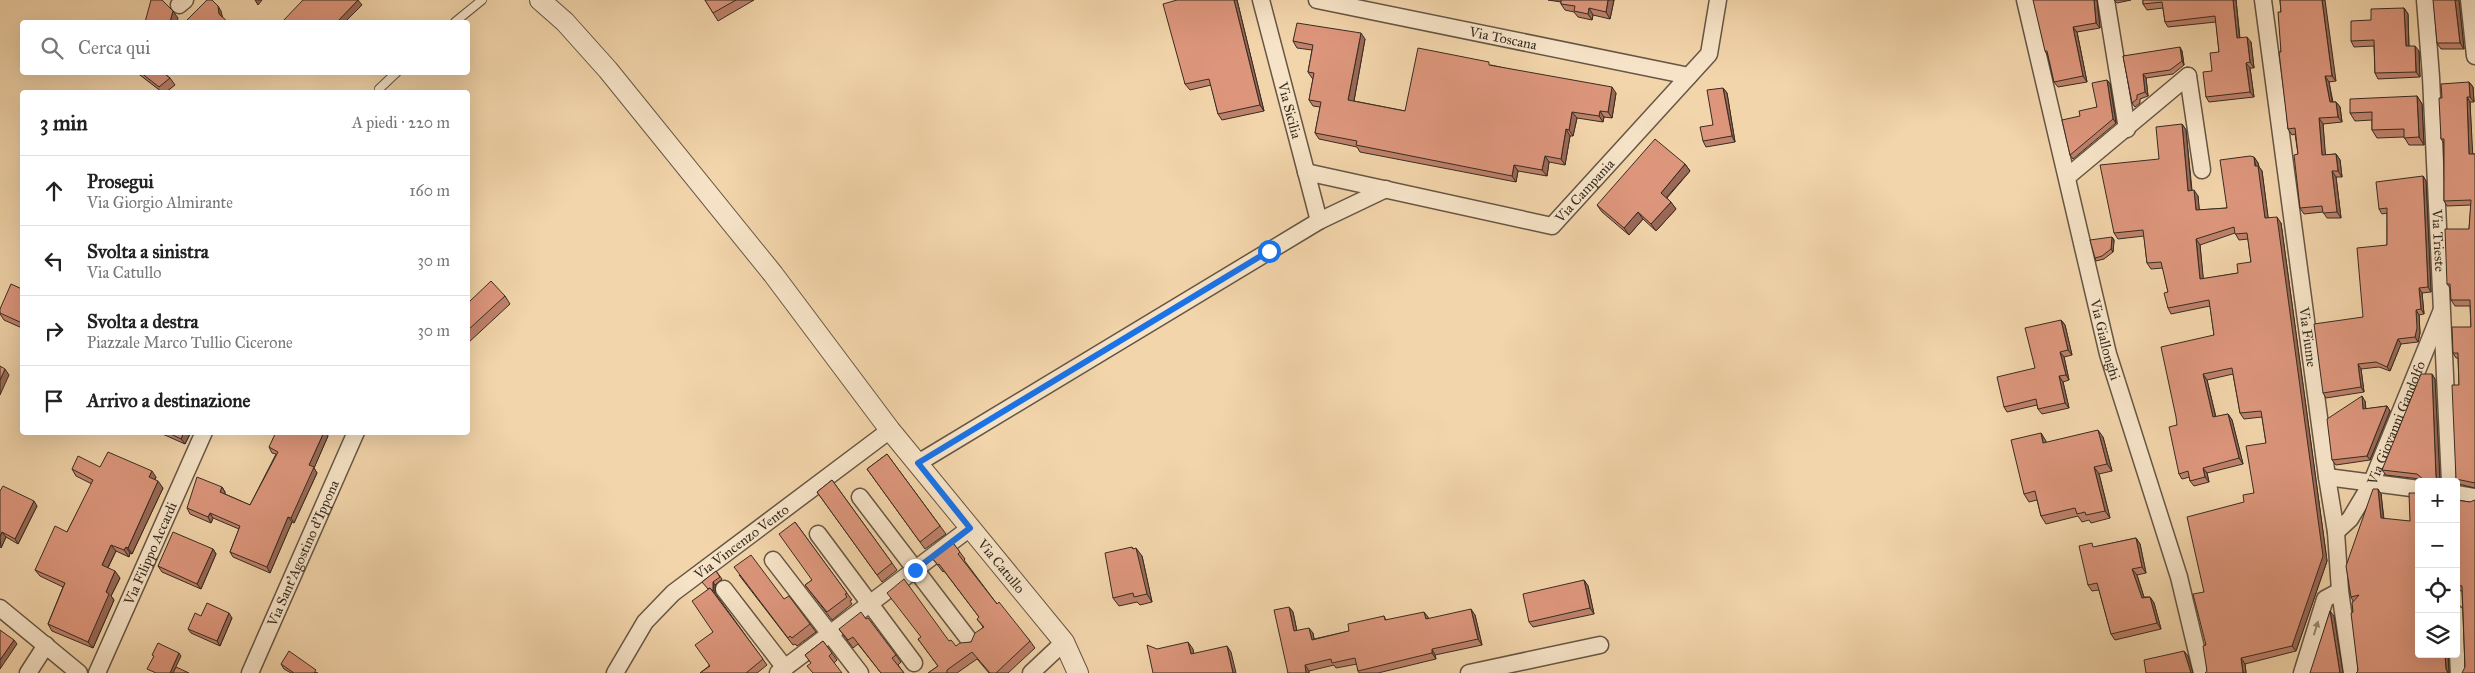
<!DOCTYPE html>
<html lang="it">
<head>
<meta charset="utf-8">
<style>
  :root { --surface:#fff; --page:#f2f2f2; --text:#222; --muted:#767676; --line:#e0e0e0 }
  body { margin:0; font-family:"IM FELL Great Primer",serif; background:var(--page); color:var(--text) }
  .controls { position:absolute; right:15px; bottom:15px; display:grid; overflow:hidden; border-radius:5px; box-shadow:0 5px 20px #0002 }
  .controls button { width:45px; height:45px; display:grid; place-items:center; padding:0; border:0; border-bottom:1px solid var(--line); background:var(--surface); color:var(--text); font:25px sans-serif }
  .stop { position:absolute; width:15px; height:15px; margin:-11px; border:4px solid #1a73e8; border-radius:50%; background:#fff }
  .stop.end { background:#1a73e8; border-color:#fff; box-shadow:0 1px 5px #0008 }
  .list { margin:0; padding:0; list-style:none }
  h2 { display:flex; justify-content:space-between; align-items:center; height:65px; margin:0; padding:0 20px; font-size:21px }
  h2 small { font-size:16px; font-weight:400; color:var(--muted) }
  .list li { display:grid; grid-template-columns:32px 1fr auto; gap:15px; align-items:center; box-sizing:border-box; height:70px; padding:0 20px; border-top:1px solid var(--line) }
  .list b { display:block; font-size:19px; white-space:nowrap }
  .list p { margin:0; font-size:16px; white-space:nowrap; color:var(--muted) }
  .list em { font-size:16px; font-style:normal; color:var(--muted) }
  .icon { flex:none; width:28px; height:28px; fill:none; stroke:currentColor; stroke-width:2; stroke-linecap:round; stroke-linejoin:round }
  .map { position:relative; flex:none; width:2475px; height:673px; overflow:hidden }
  .search { position:absolute; background:var(--surface); box-shadow:0 5px 20px #0002; left:20px; top:20px; width:450px; height:55px; display:flex; align-items:center; gap:12px; box-sizing:border-box; padding:0 18px; border-radius:5px; color:var(--muted); font-size:19px }
  .panel { position:absolute; background:var(--surface); box-shadow:0 5px 20px #0002; left:20px; top:90px; width:450px; height:345px; border-radius:5px }
  .map>svg:first-child { display:block }
  .lines { fill:none; stroke-linecap:round; stroke-linejoin:round }
  .service-casing { stroke:#665644; stroke-width:10 }
  .minor-casing { stroke:#665644; stroke-width:19 }
  .tertiary-casing { stroke:#665644; stroke-width:22 }
  .service { stroke:#f7e4c8; stroke-width:8 }
  .minor { stroke:#f7e4c8; stroke-width:16 }
  .tertiary { stroke:#f7e4c8; stroke-width:20 }
  .wall { fill:#be816b; stroke:#372c21; fill-rule:evenodd }
  .shaded-wall { fill:#9b6957; stroke:#372c21 }
  .building { fill:#dd967c; stroke:#372c21; fill-rule:evenodd }
  .oneway { fill:#978874 }
  .route { stroke:#1a73e8; stroke-width:6 }
  .labels { text-anchor:middle; stroke-width:4; stroke-linejoin:round; paint-order:stroke }
  .street-label { font-size:14px; fill:#372c21; stroke:#f7e4c8 }
</style>
</head>
<body>
<div class="map">
<svg width="2475" height="673" viewBox="0 0 2475 673">
  <rect width="100%" height="100%" fill="#f3d5ab"/>
  <filter id="stains"><feTurbulence type="fractalNoise" baseFrequency=".004" numOctaves="4"/><feColorMatrix values="0 0 0 0 .2 0 0 0 0 .09 0 0 0 0 .02 0 0 0 .5 -.17"/></filter>
  <radialGradient id="worn" r=".72"><stop offset=".6" stop-color="#630" stop-opacity="0"/><stop offset="1" stop-color="#630" stop-opacity=".3"/></radialGradient>
  <g class="lines">
    <defs>
      <g id="service">
        <path d="M455,22L482,0"/>
        <path d="M379,89L397,72"/>
      </g>
      <g id="minor">
        <path id="s1" d="M1261,0L1319,221"/>
        <path id="s2" d="M1317,0L1689,76"/>
        <path id="s3" d="M2025,0L2108,354L2179,577L2202,673"/>
        <path d="M2106,0L2127,129"/>
        <path id="s4" d="M2263,0L2327,477L2336,532L2340,591L2352,673"/>
        <path id="s5" d="M2425,0L2431,77L2450,482"/>
        <path d="M2469,0L2475,56"/>
        <path d="M179,5L185,0"/>
        <path d="M2188,76L2202,170"/>
        <path id="s6" d="M1306,172L1552,226L1709,54L1718,0"/>
        <path d="M2067,177L2188,76"/>
        <path d="M918,463L1319,221L1386,189"/>
        <path d="M2327,477L2419,489"/>
        <path d="M2456,494L2475,497"/>
        <path d="M860,497L970,641"/>
        <path id="s7" d="M2336,532L2350,519L2371,484L2441,312"/>
        <path d="M818,534L914,663"/>
        <path d="M773,560L860,673"/>
        <path d="M724,589L785,668"/>
        <path d="M0,608L79,673"/>
        <path d="M2456,614L2459,673"/>
        <path d="M28,673L46,645"/>
        <path id="s8" d="M97,673L204,432"/>
        <path id="s9" d="M250,673L356,432"/>
        <path id="s10" d="M615,673L645,622L673,593L890,430"/>
        <path d="M778,673L970,528"/>
        <path d="M1031,673L1064,642"/>
        <path d="M1469,673L1600,645"/>
        <path d="M2302,673L2325,599L2340,591"/>
      </g>
      <g id="tertiary">
        <path id="s11" d="M540,0L565,22L608,70L773,274L890,430L1064,642L1078,673"/>
      </g>
    </defs>
    <!-- service casing -->
    <use href="#service" class="service-casing"/>
    <!-- minor casing -->
    <use href="#minor" class="minor-casing"/>
    <!-- tertiary casing -->
    <use href="#tertiary" class="tertiary-casing"/>
    <!-- service -->
    <use href="#service" class="service"/>
    <!-- minor -->
    <use href="#minor" class="minor"/>
    <!-- tertiary -->
    <use href="#tertiary" class="tertiary"/>
  </g>
  <!-- wall -->
  <g class="wall">
    <path d="M705,0H754L718,21Z"/>
    <path d="M1177,0H1237L1264,111L1222,120L1218,114L1211,85L1190,90L1185,84Z"/>
    <path d="M1548,0H1614L1610,19L1593,15L1592,20L1578,17L1574,12L1565,10L1561,4V2Z"/>
    <path d="M2097,0L2100,28L2077,32L2087,82L2058,87L2054,82L2048,56L2045,51Z"/>
    <path d="M2114,0H2131L2117,3Z"/>
    <path d="M2143,0H2236L2240,38L2251,42L2254,68H2250L2254,97L2209,102L2206,97L2212,71L2219,52L2216,22L2168,27L2165,22L2163,8L2147,10L2143,4Z"/>
    <path d="M2280,0L2336,81L2329,82L2333,102H2336L2340,107L2342,122L2323,124L2325,155L2336,154L2340,160L2342,177H2336L2341,218H2327L2323,212L2304,214L2300,208L2298,154L2295,134L2292,135L2288,129L2281,52V12Z"/>
    <path d="M2459,1L2464,49H2441L2437,43Z"/>
    <path d="M2404,8L2408,14L2409,46L2419,51L2420,77L2378,79L2375,73L2374,46L2354,47L2351,41L2371,20Z"/>
    <path d="M1365,39L1354,101L1405,111L1491,65L1616,93L1612,118L1604,117L1603,122L1577,118L1573,136H1570L1565,165L1549,162L1547,176L1518,171L1516,182L1360,152L1357,147L1319,139L1315,133L1320,107L1313,106L1309,100L1313,79L1312,78L1308,72L1312,50L1297,48L1293,41Z"/>
    <path d="M2182,51L2184,65L2173,74L2146,78L2148,96L2140,99V103L2135,107L2132,103L2123,56Z"/>
    <path d="M136,72H162L170,78L175,85L166,92H162Z"/>
    <path d="M2107,80L2110,84L2116,123L2073,159L2070,155L2080,116L2097,107Z"/>
    <path d="M2469,82L2473,87L2474,102H2470L2472,154H2475V488L2459,484L2456,479L2459,385L2458,358H2456L2453,353L2471,327L2470,306H2455L2451,300V289L2447,284L2469,229L2471,205L2447,206L2444,201V143L2441,139L2442,98Z"/>
    <path d="M1723,88L1727,93L1735,142L1706,147L1703,141L1713,125Z"/>
    <path d="M2417,96L2422,104L2424,145H2409L2404,137L2377,138L2372,130V120L2355,121L2350,113Z"/>
    <path d="M2182,124L2186,130L2192,190L2198,196L2199,210L2227,208L2254,157L2258,163L2259,167L2262,171L2268,218L2281,223L2327,561L2296,651L2245,664L2246,673H2205L2207,671L2204,592L2244,502L2254,493L2266,443L2262,417L2244,419L2240,413L2233,374L2207,380L2216,417L2228,414L2232,420L2243,464L2207,473L2209,482L2194,486L2190,481V477L2182,479L2179,474L2177,425L2214,335L2210,306L2171,314L2168,308V292L2163,268L2151,269L2147,263L2144,236L2118,239L2114,233ZM2235,233L2239,240L2248,239L2251,262L2238,273L2203,279L2200,245Z"/>
    <path d="M1685,164L1690,171L1667,198L1676,209L1656,231L1643,219L1629,235L1602,212L1597,205Z"/>
    <path d="M2423,176L2426,181L2431,292L2422,293L2424,314L2419,315L2420,333L2418,342L2401,344L2390,371L2379,367L2361,369L2364,392L2326,398L2323,393L2363,317L2387,245V213L2382,214L2379,209Z"/>
    <path d="M2112,237L2114,240L2113,252L2104,259L2096,261L2095,258Z"/>
    <path d="M22,289V328L4,320L0,314V309Z"/>
    <path d="M505,296L510,304L468,343V303Z"/>
    <path d="M2061,320L2065,325L2072,355L2064,357L2069,380L2063,382L2069,408L2042,414L2038,409L2037,405L2007,412L2004,407L2035,368Z"/>
    <path d="M2432,374L2435,379L2440,482H2424L2420,479L2386,475L2382,470Z"/>
    <path d="M2365,401L2366,409L2387,406L2390,411L2370,460L2336,465L2332,460Z"/>
    <path d="M158,432H191L185,444Z"/>
    <path d="M2041,433L2046,443L2103,437L2112,471L2099,474L2110,518L2091,523L2089,520L2082,522L2078,516L2046,524L2041,516L2037,500L2029,502L2024,494Z"/>
    <path d="M328,436L314,468L317,473L294,523L292,522L270,573L233,557L230,552L239,529L213,518L211,523L190,514L187,508L222,487L225,492V494L250,505L276,454L272,453L269,447Z"/>
    <path d="M887,454L946,534L925,549L867,469Z"/>
    <path d="M72,469L156,477L155,480L163,488L132,554L130,553L129,557L116,551L108,568L120,578L111,596L114,600L93,648L52,631L48,624L63,587L40,576L35,570L67,532L92,484L76,476Z"/>
    <path d="M832,480L897,570L882,582L817,492Z"/>
    <path d="M0,491L37,506L18,544L6,537L1,548Z"/>
    <path d="M2381,494L2384,519L2419,654H2448L2449,673H2356L2358,671L2353,612V601L2351,597Z"/>
    <path d="M2456,500L2470,502L2465,667L2462,591L2456,590Z"/>
    <path d="M795,522L852,600L850,601L852,604L832,620L805,585L812,580Z"/>
    <path d="M2136,538L2140,544L2146,573L2137,575L2144,597H2150L2154,603L2161,629L2115,640L2111,634L2099,590L2092,591L2088,585L2095,547Z"/>
    <path d="M953,543L965,559L964,560L997,604L1030,641L1035,648L1008,673H989L977,659L957,673H928L938,666L918,639L949,641L956,646L971,642L983,627L977,619L979,617L944,571L943,572L932,558Z"/>
    <path d="M213,549L216,554L201,589L162,572L158,566Z"/>
    <path d="M1134,549L1142,556L1152,602L1140,605L1137,602L1119,606L1113,598Z"/>
    <path d="M716,571L722,579L715,585V593L767,665L757,673H700L709,666L713,632L708,589Z"/>
    <path d="M739,575L784,599L810,624L816,632L797,646L795,644L793,645Z"/>
    <path d="M1584,580L1588,586L1594,614L1533,627L1529,622Z"/>
    <path d="M1289,607L1293,612L1297,631L1313,633L1314,639L1349,631L1384,616L1386,620L1428,617V619L1475,615L1482,645L1435,655L1436,659L1378,673H1359L1358,671L1357,664L1336,668L1334,665L1309,671V673H1288Z"/>
    <path d="M201,616L232,618L220,646L191,633L188,629Z"/>
    <path d="M839,629L896,655L901,662L898,665L904,673H881L858,644L853,648Z"/>
    <path d="M823,641L837,660L834,663H811L805,655Z"/>
    <path d="M281,664L318,673H291L284,669Z"/>
  </g>
  <!-- shaded-wall -->
  <g class="shaded-wall">
    <path d="M255,0H262L258,5Z"/>
    <path d="M358,0L362,5L345,22H337Z"/>
    <path d="M1234,0H1237L1264,111L1260,105Z"/>
    <path d="M1608,0H1614L1610,19L1606,12Z"/>
    <path d="M2094,0H2097L2100,28L2096,23Z"/>
    <path d="M2233,0H2236L2240,43L2237,38Z"/>
    <path d="M2322,0H2325L2336,81L2332,76Z"/>
    <path d="M2455,0H2459L2464,49L2460,43Z"/>
    <path d="M218,6L221,11L223,19L219,14Z"/>
    <path d="M1589,8L1593,15L1592,20L1588,14Z"/>
    <path d="M2404,8L2408,14L2409,52L2406,46Z"/>
    <path d="M173,11L178,18L177,22H170Z"/>
    <path d="M2073,27L2077,32L2087,82L2083,76Z"/>
    <path d="M1361,33L1365,39L1353,106L1348,100Z"/>
    <path d="M2247,37L2251,42L2254,68L2250,62Z"/>
    <path d="M2415,46L2419,51L2420,77L2416,72Z"/>
    <path d="M2180,47L2182,51L2184,65L2182,61Z"/>
    <path d="M2246,63L2250,68L2254,97L2250,92Z"/>
    <path d="M2143,74L2146,78L2148,96L2145,92Z"/>
    <path d="M2325,76L2329,82L2333,107L2330,102Z"/>
    <path d="M2107,80L2110,84L2116,123L2113,119Z"/>
    <path d="M2469,82L2473,87L2474,102L2470,97Z"/>
    <path d="M1612,87L1616,93L1612,118L1608,112Z"/>
    <path d="M1723,88L1727,93L1735,142L1732,136Z"/>
    <path d="M2417,96L2422,104L2424,145L2419,137Z"/>
    <path d="M2467,97L2470,102L2473,159L2469,154Z"/>
    <path d="M2336,102L2340,107L2342,122L2338,117Z"/>
    <path d="M1600,111L1604,117L1603,122L1599,116Z"/>
    <path d="M1572,112L1577,118L1573,136L1569,130Z"/>
    <path d="M2319,118L2323,124L2326,161L2322,155Z"/>
    <path d="M2182,124L2186,130L2192,196L2188,191Z"/>
    <path d="M1566,129L1570,136L1565,165L1561,159Z"/>
    <path d="M2336,154L2340,160L2342,177L2338,171Z"/>
    <path d="M1545,156L1549,162L1547,176L1542,170Z"/>
    <path d="M2254,157L2258,163L2259,167L2262,171L2269,224L2265,218Z"/>
    <path d="M1685,164L1690,171L1665,199L1661,193Z"/>
    <path d="M1514,165L1518,171L1516,182L1512,176Z"/>
    <path d="M2332,171L2336,177L2341,218L2337,212Z"/>
    <path d="M2423,176L2426,181L2431,292L2428,287Z"/>
    <path d="M2194,190L2198,196L2200,216L2196,210Z"/>
    <path d="M1671,202L1676,209L1656,231L1651,224Z"/>
    <path d="M1638,212L1643,219L1629,235L1624,228Z"/>
    <path d="M2277,217L2281,223L2327,561L2296,651L2292,646Z"/>
    <path d="M2112,237L2114,240L2113,252L2111,249Z"/>
    <path d="M2196,239L2200,245L2204,285L2200,279Z"/>
    <path d="M2419,288L2422,293L2424,314L2421,309Z"/>
    <path d="M2416,310L2419,315L2420,333L2418,342L2415,337Z"/>
    <path d="M2061,320L2065,325L2072,355L2068,350Z"/>
    <path d="M2398,339L2401,344L2390,371L2387,367Z"/>
    <path d="M2060,352L2064,357L2069,380L2066,375Z"/>
    <path d="M2358,364L2361,369L2364,392L2361,387Z"/>
    <path d="M5,369L9,375L0,395V380Z"/>
    <path d="M2203,374L2207,380L2217,423L2213,417Z"/>
    <path d="M2432,374L2435,379L2440,482L2436,477Z"/>
    <path d="M2059,376L2063,382L2069,408L2065,403Z"/>
    <path d="M2362,396L2365,401L2366,414L2363,409Z"/>
    <path d="M2387,406L2390,411L2370,460L2367,456Z"/>
    <path d="M2228,414L2232,420L2243,464L2239,458Z"/>
    <path d="M2098,430L2103,437L2112,471L2107,464Z"/>
    <path d="M184,432H191L185,444L181,439Z"/>
    <path d="M324,432H326L328,436L314,468L317,473L294,523L291,518L309,465Z"/>
    <path d="M2041,433L2046,441L2048,451L2043,443Z"/>
    <path d="M2094,467L2099,474L2110,518L2105,511Z"/>
    <path d="M2203,468L2207,473L2209,482L2205,477Z"/>
    <path d="M152,471L156,477L153,483L149,477Z"/>
    <path d="M158,481L163,488L132,554L128,548Z"/>
    <path d="M222,487L225,492L223,497L220,492Z"/>
    <path d="M2378,489L2381,494L2384,523L2381,518Z"/>
    <path d="M34,501L37,506L18,544L15,539Z"/>
    <path d="M210,513L213,518L211,523L208,517Z"/>
    <path d="M288,517L292,522L270,573L267,567Z"/>
    <path d="M2,532L6,537L1,548L0,537Z"/>
    <path d="M2136,538L2140,544L2146,573L2142,567Z"/>
    <path d="M111,545L116,551L106,571L102,565Z"/>
    <path d="M126,547L130,553L129,557L124,550Z"/>
    <path d="M1132,547L1137,554L1136,548L1142,556L1152,602L1147,594Z"/>
    <path d="M213,549L216,554L201,589L197,584Z"/>
    <path d="M2132,569L2137,575L2146,604L2142,598Z"/>
    <path d="M115,571L120,578L111,596L114,600L93,648L88,642L106,592Z"/>
    <path d="M1584,580L1588,586L1594,614L1590,608Z"/>
    <path d="M713,582L715,585V593L713,590Z"/>
    <path d="M2150,597L2154,603L2161,629L2157,623Z"/>
    <path d="M1289,607L1293,612L1298,637L1294,631Z"/>
    <path d="M1471,609L1475,615L1482,645L1478,639Z"/>
    <path d="M2330,611L2334,616L2343,673H2340Z"/>
    <path d="M1424,612L1428,617L1430,625L1426,619Z"/>
    <path d="M229,613L232,618L220,646L217,641Z"/>
    <path d="M1309,628L1313,633L1315,645L1312,640Z"/>
    <path d="M14,640L17,644L0,669V660Z"/>
    <path d="M1188,642L1193,649L1195,660L1191,654Z"/>
    <path d="M1227,646L1231,652L1236,673H1233Z"/>
    <path d="M1432,649L1435,655L1436,659L1432,653Z"/>
    <path d="M2184,651L2188,656L2193,673H2191Z"/>
    <path d="M179,653L181,656L173,673H170Z"/>
    <path d="M2445,654H2448L2449,673H2448L2446,669Z"/>
    <path d="M2241,658L2245,664L2246,673H2243Z"/>
    <path d="M1305,665L1309,671V673H1306Z"/>
  </g>
  <!-- building -->
  <g class="building">
    <path d="M151,0H162L173,11L170,22H145Z"/>
    <path d="M207,0H212L218,6L219,14L228,22H185Z"/>
    <path d="M303,0H358L337,22H282Z"/>
    <path d="M705,0H736L713,13Z"/>
    <path d="M1177,0H1234L1260,105L1218,114L1209,79L1185,84L1163,4Z"/>
    <path d="M1561,0H1608L1606,12L1589,8L1588,14L1574,11L1575,6L1561,4Z"/>
    <path d="M2033,0H2094L2096,23L2073,27L2083,76L2054,82L2047,51H2045Z"/>
    <path d="M2143,0H2233L2237,38L2247,37L2250,62L2246,63L2250,92L2206,97L2203,72L2212,71L2210,53L2219,52L2215,16L2165,22L2162,2L2143,4Z"/>
    <path d="M2280,0H2322L2332,76H2325L2330,102H2336L2338,117L2319,118L2322,155L2336,154L2338,171H2332L2337,212L2323,213L2322,206L2300,208L2294,155L2298,154L2295,128L2288,129L2279,52H2281L2278,12H2281Z"/>
    <path d="M2433,0H2455L2460,43H2437Z"/>
    <path d="M2404,8L2406,46H2415L2416,72L2375,73L2374,40L2351,41V21L2371,20V9Z"/>
    <path d="M1297,23L1361,33L1348,100L1405,111L1418,48L1489,62V65L1612,87L1608,112L1600,111L1599,116L1572,112L1569,130L1566,129L1561,159L1545,156L1542,170L1514,165L1512,176L1356,145L1357,141L1315,133L1321,102L1309,100L1314,73L1308,72L1313,45L1293,41Z"/>
    <path d="M2180,47L2182,61L2170,70L2143,74L2145,92L2137,95V99L2132,103L2123,56Z"/>
    <path d="M140,72H162L170,78L159,87Z"/>
    <path d="M2107,80L2113,119L2070,155L2062,120L2080,116L2079,111L2097,107L2092,83Z"/>
    <path d="M2469,82L2470,97H2467L2469,154H2475V483L2456,479L2452,385H2459L2458,353H2453L2452,327H2471L2470,300H2451L2450,284H2447L2445,229H2469L2471,200L2444,201V139H2441L2439,98H2442L2441,84Z"/>
    <path d="M1723,88L1732,136L1703,141L1700,127L1713,125L1707,90Z"/>
    <path d="M2417,96L2419,137L2404,138V129L2372,130V112L2350,113V99Z"/>
    <path d="M2182,124L2188,191L2194,190L2196,210L2227,208L2220,160L2250,156L2254,157L2255,166H2258L2265,218L2277,217L2323,556L2292,646L2241,658L2243,673H2205L2207,671L2203,646L2206,645L2193,594L2204,592L2187,517L2244,502L2243,495L2254,493L2246,446L2266,443L2261,411L2240,413L2232,368L2203,374L2213,417L2228,414L2239,458L2203,468L2205,477L2190,481L2188,471L2179,474L2169,427L2177,425L2176,417L2161,347L2214,335L2209,300L2168,308L2164,293L2168,292L2161,262L2147,263L2143,230L2114,233L2100,165L2159,159L2156,127ZM2234,227L2235,234L2247,233L2251,262L2237,264L2238,273L2200,279L2196,239Z"/>
    <path d="M1655,139L1685,164L1661,193L1671,202L1651,224L1638,212L1624,228L1597,205Z"/>
    <path d="M2423,176L2428,287L2419,288L2421,309L2416,310L2417,328L2415,337L2398,339L2387,367L2376,362L2358,364L2361,387L2323,393L2314,324L2363,317L2357,248L2387,245V208L2379,209L2376,182Z"/>
    <path d="M2112,237L2111,249L2102,256L2095,258L2090,240Z"/>
    <path d="M491,281L505,296L468,330V303Z"/>
    <path d="M11,284L22,289V323L0,313V309Z"/>
    <path d="M2061,320L2068,350L2060,352L2066,375L2059,376L2065,403L2038,409L2036,399L2004,407L1997,377L2035,368L2025,328Z"/>
    <path d="M0,366L5,369L0,380Z"/>
    <path d="M2421,374H2432L2436,477L2440,482H2424V480L2417,474L2382,470Z"/>
    <path d="M2362,396L2363,409L2387,406L2367,456L2332,460L2327,419Z"/>
    <path d="M2098,430L2107,464L2094,467L2105,511L2086,515L2085,512L2077,514L2075,508L2041,516L2035,491L2024,494L2011,440L2041,433L2043,443Z"/>
    <path d="M167,432H184L181,439Z"/>
    <path d="M276,432H324L309,465L314,467L291,518L288,517L267,567L230,552L240,526L210,513L208,517L187,508L197,477L222,487L220,492L250,505L278,452L269,447Z"/>
    <path d="M108,452L152,471L149,477L158,481L128,548L126,547L124,550L111,545L102,565L115,571L106,592L109,594L88,642L48,624L65,583L35,570L55,526L67,532L93,480L72,469L78,456L100,467Z"/>
    <path d="M887,454L940,526L920,542L867,469Z"/>
    <path d="M832,480L892,563L877,575L817,492Z"/>
    <path d="M3,486L34,501L15,539L2,532L0,537V491Z"/>
    <path d="M2373,489H2378L2381,518L2410,521L2409,493H2419V654H2445L2446,669L2448,673H2356L2358,671L2351,613L2353,612L2352,603L2359,595L2351,597L2346,566Z"/>
    <path d="M2456,500L2470,502L2475,500V673H2462L2465,667L2462,586L2456,585Z"/>
    <path d="M795,522L847,593L845,594L847,597L827,612L805,585L812,580L779,534Z"/>
    <path d="M173,532L213,549L197,584L158,566Z"/>
    <path d="M2136,538L2142,567L2132,569L2142,598L2150,597L2157,623L2111,634L2097,583L2088,585L2079,546L2092,543L2093,547Z"/>
    <path d="M953,543L960,552L958,554L997,604L999,602L1030,641L996,673H990L972,652L947,670V673H928L938,666L918,639L921,637L887,593L904,579L949,641L951,640L956,646L960,643L971,642L975,633L984,627L977,619L979,617L939,564L938,565L932,558Z"/>
    <path d="M1132,547L1133,549L1136,548L1147,594L1134,597L1133,593L1113,598L1105,553Z"/>
    <path d="M751,555L784,599L789,596L810,624L792,638L790,636L788,638L734,567Z"/>
    <path d="M716,571L720,577L713,582V591L710,588L708,589L702,582Z"/>
    <path d="M1584,580L1590,608L1529,622L1523,594Z"/>
    <path d="M710,588L763,659L746,673H700L710,666L695,645L713,632L692,601Z"/>
    <path d="M207,603L229,613L217,641L188,629L195,613L201,616Z"/>
    <path d="M1289,607L1294,631L1309,628L1312,640L1349,631L1348,624L1384,616L1385,620L1424,612L1426,619L1471,609L1478,639L1432,649V653L1358,671L1355,658L1332,663L1331,659L1305,665L1306,673H1288L1274,610Z"/>
    <path d="M2330,611L2340,673H2310Z"/>
    <path d="M861,612L866,619L868,618L896,655L892,658L904,673H881L853,637L848,640L839,629Z"/>
    <path d="M0,630L14,640L0,660Z"/>
    <path d="M823,641L832,653L829,656L842,673H813L807,666L811,663L805,655Z"/>
    <path d="M1188,642L1191,654L1227,646L1233,673H1153L1147,645L1157,649Z"/>
    <path d="M158,643L179,653L170,673H156L147,669L154,656L152,655Z"/>
    <path d="M289,651L316,670L314,673H294L281,664Z"/>
    <path d="M2184,651L2191,673H2146L2144,660Z"/>
    <path d="M176,667L189,673H173Z"/>
  </g>
  <!-- one-way arrows -->
  <defs><path id="oneway-solid" d="M-6-.8H1V-3.2L6.5 0L1 3.2V.8H-6Z" transform="scale(1.25)"/></defs>
  <use class="oneway" href="#oneway-solid" transform="translate(2316 628) rotate(-73)"/>
  <g class="lines">
    <!-- route -->
    <path class="route" d="M915,570L970,528L918,463L1269,251"/>
  </g>
  <g class="labels">
    <!-- street labels -->
    <g class="street-label">
      <text dy="5" stroke="none"><textPath href="#s2" startOffset="190">Via Toscana</textPath></text>
      <text dy="5" stroke="none"><textPath href="#s1" startOffset="114">Via Sicilia</textPath></text>
      <text dy="5" stroke="none"><textPath href="#s6" startOffset="300">Via Campania</textPath></text>
      <text dy="5" stroke="none"><textPath href="#s5" startOffset="241">Via Trieste</textPath></text>
      <text dy="5" stroke="none"><textPath href="#s4" startOffset="340">Via Fiume</textPath></text>
      <text dy="5" stroke="none"><textPath href="#s3" startOffset="349">Via Giallonghi</textPath></text>
      <text dy="5" stroke="none"><textPath href="#s7" startOffset="126">Via Giovanni Gandolfo</textPath></text>
      <text dy="5" stroke="none"><textPath href="#s10" startOffset="185">Via Vincenzo Vento</textPath></text>
      <text dy="5" stroke="none"><textPath href="#s8" startOffset="131">Via Filippo Accardi</textPath></text>
      <text dy="5" stroke="none"><textPath href="#s9" startOffset="131">Via Sant'Agostino d'Ippona</textPath></text>
      <text dy="5" stroke="none"><textPath href="#s11" startOffset="731">Via Catullo</textPath></text>
    </g>
  </g>
  <rect width="100%" height="100%" filter="url(#stains)"/>
  <rect width="100%" height="100%" fill="url(#worn)"/>
</svg>
<div class="controls">
<button>+</button>
<button>−</button>
<button><svg class="icon" aria-label="locate" viewBox="0 0 24 24"><circle cx="12" cy="12" r="6"/><path d="M12 2v4M12 18v4M2 12h4M18 12h4"/></svg></button>
<button><svg class="icon" aria-label="layers" viewBox="0 0 24 24"><path d="M12 4l9 5-9 5-9-5zM3 14l9 5 9-5"/></svg></button>
</div>
<div class="stop" style="left:1269px;top:251px"></div>
<div class="stop end" style="left:915px;top:570px"></div>
<div class="search"><svg class="icon" aria-label="search" viewBox="0 0 24 24"><circle cx="10" cy="10" r="6"/><path d="M15 15l6 6"/></svg>Cerca qui</div>
<section class="panel">
<h2>3 min<small>A piedi · 220 m</small></h2>
<ul class="list">
<li><svg class="icon" aria-label="ahead" viewBox="0 0 24 24"><path d="M12 20V5M6 11l6-6 6 6"/></svg><div><b>Prosegui</b><p>Via Giorgio Almirante</p></div><em>160 m</em></li>
<li><svg class="icon" aria-label="left" viewBox="0 0 24 24"><path d="M17 20v-9H6M10 6l-5 5 5 5"/></svg><div><b>Svolta a sinistra</b><p>Via Catullo</p></div><em>30 m</em></li>
<li><svg class="icon" aria-label="right" viewBox="0 0 24 24"><path d="M7 20v-9h11M14 6l5 5-5 5"/></svg><div><b>Svolta a destra</b><p>Piazzale Marco Tullio Cicerone</p></div><em>30 m</em></li>
<li><svg class="icon" aria-label="arrive" viewBox="0 0 24 24"><path d="M6 21V4h12l-3 4 3 4H6"/></svg><div><b>Arrivo a destinazione</b></div></li>
</ul>
</section>
</div>
</body>
</html>
